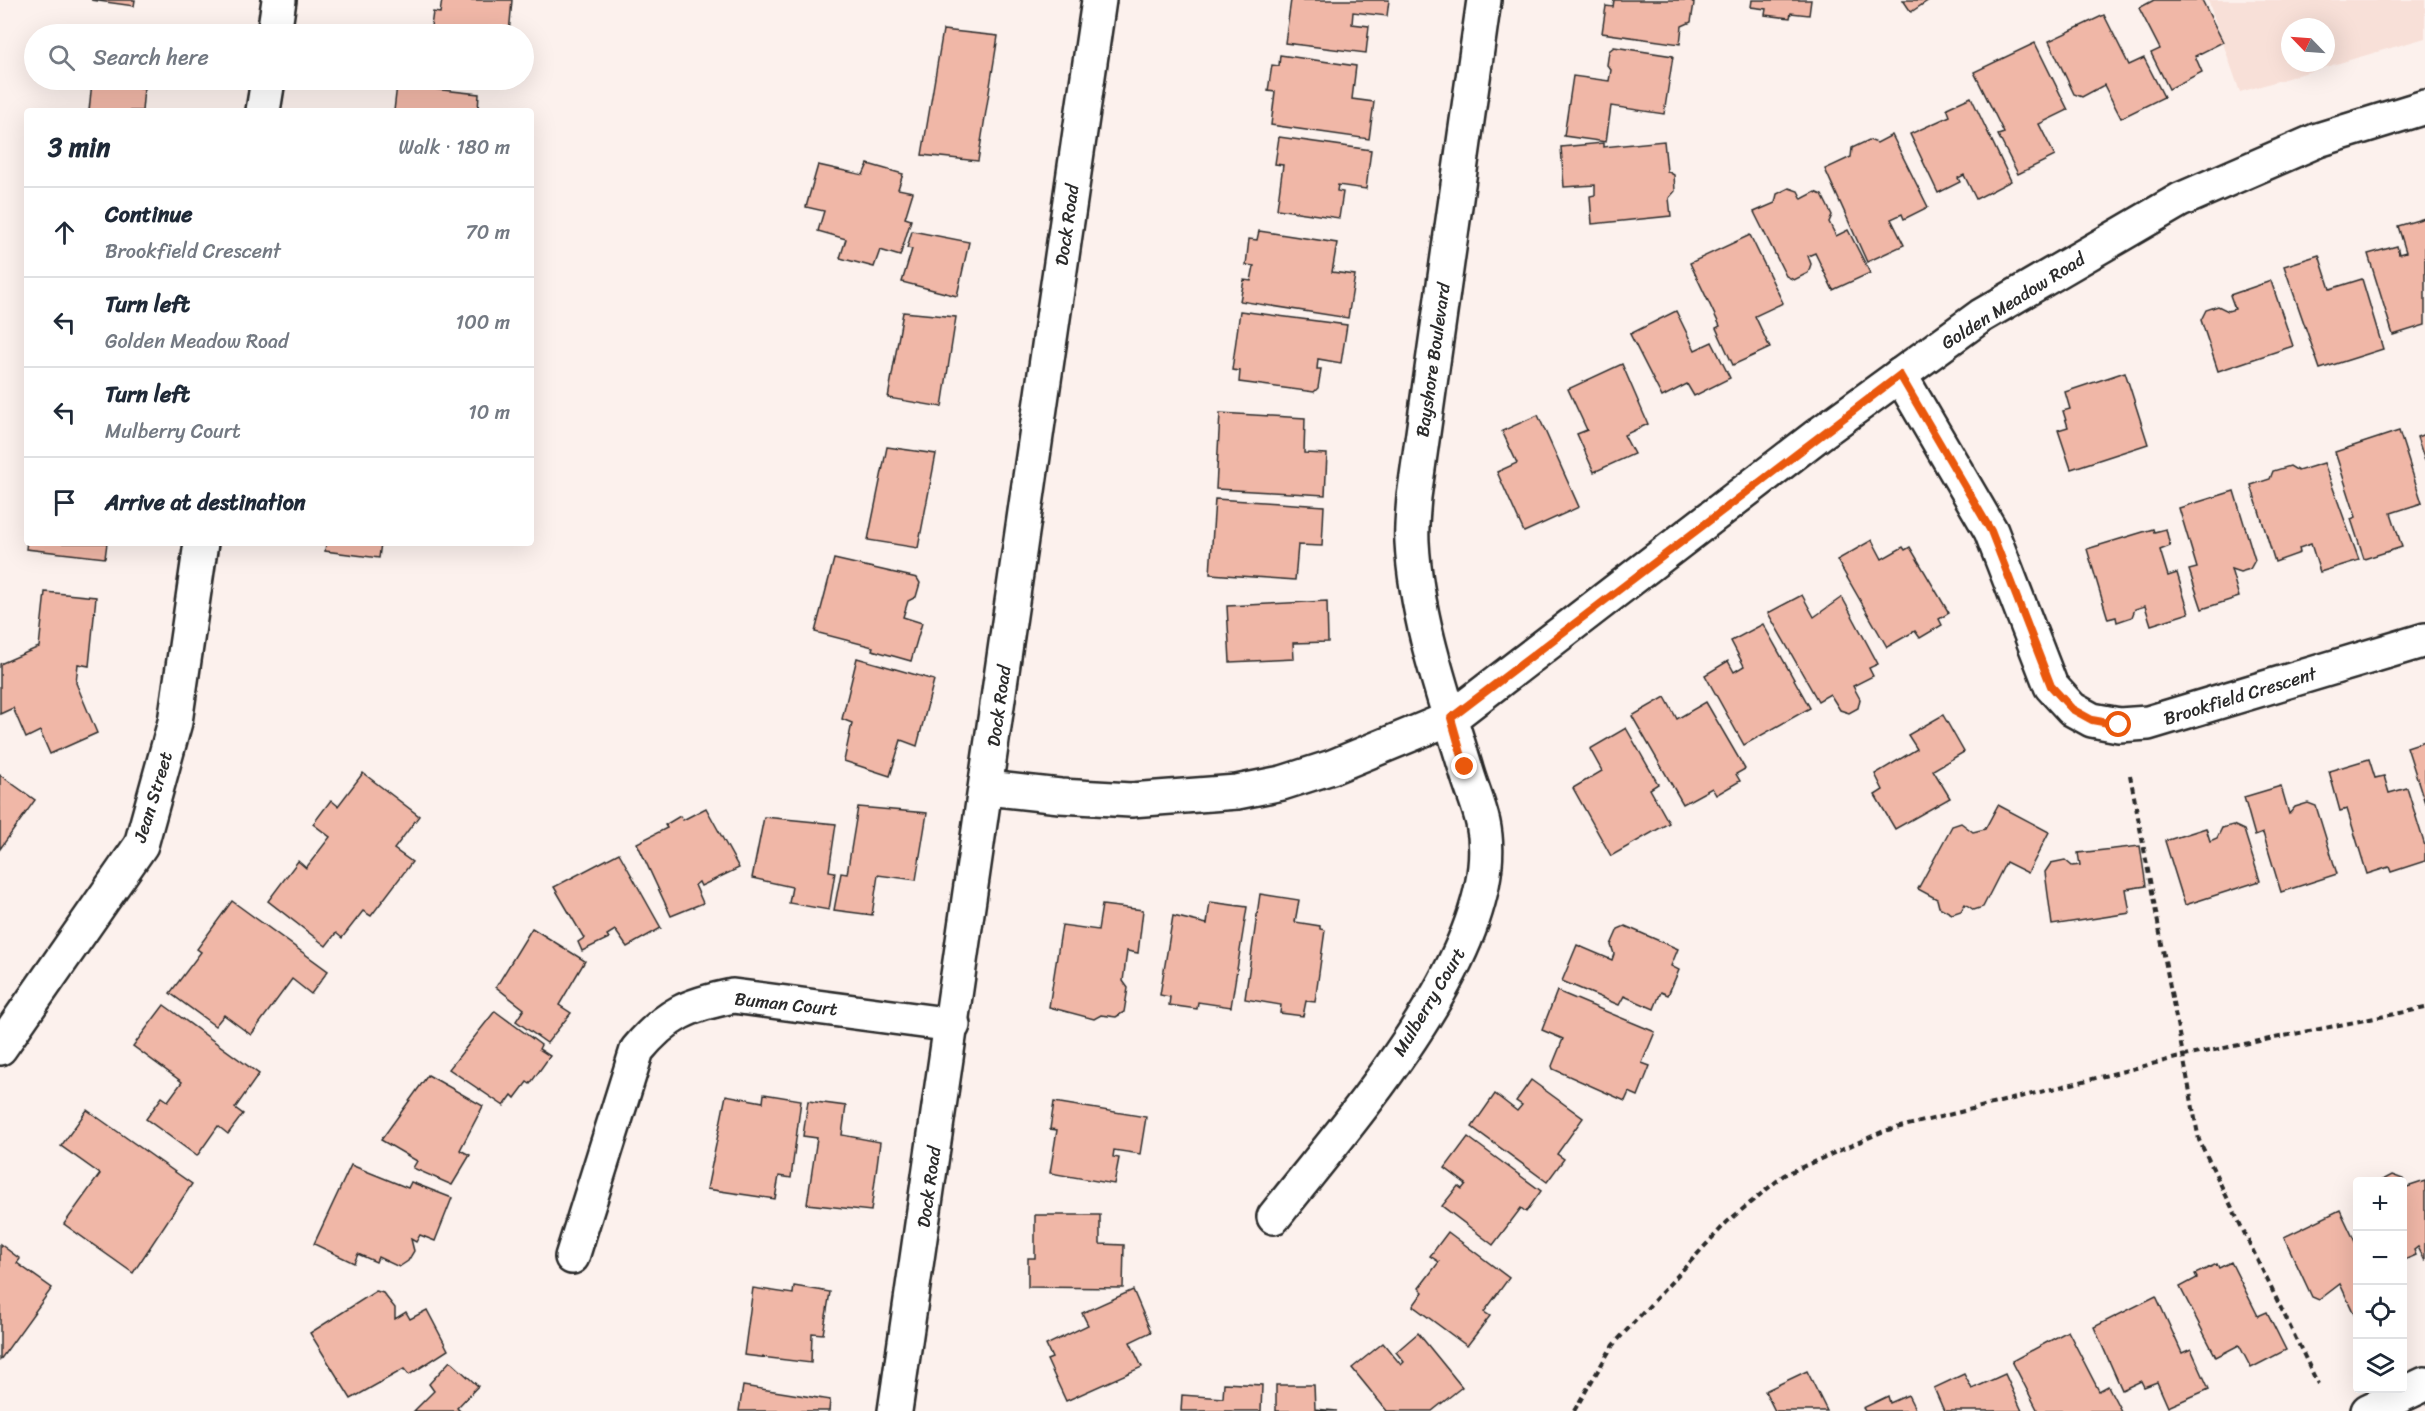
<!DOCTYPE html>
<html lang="en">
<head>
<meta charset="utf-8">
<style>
  :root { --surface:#fff; --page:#f2f2f3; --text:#1f2937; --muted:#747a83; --line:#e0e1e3 }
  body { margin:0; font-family:Sriracha,sans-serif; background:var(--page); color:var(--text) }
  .controls { position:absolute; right:18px; bottom:18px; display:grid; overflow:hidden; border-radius:6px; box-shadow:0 6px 24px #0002 }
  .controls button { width:54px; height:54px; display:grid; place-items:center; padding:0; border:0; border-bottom:2px solid var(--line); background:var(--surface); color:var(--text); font:30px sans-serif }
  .compass { position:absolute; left:2281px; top:18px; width:54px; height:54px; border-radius:50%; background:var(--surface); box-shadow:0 6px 24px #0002; rotate:295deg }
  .stop { position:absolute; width:18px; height:18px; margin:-14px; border:4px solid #ea580c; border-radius:50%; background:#fff }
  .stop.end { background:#ea580c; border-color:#fff; box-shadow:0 2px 6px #0008 }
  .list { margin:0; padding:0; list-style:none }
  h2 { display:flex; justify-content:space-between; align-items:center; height:78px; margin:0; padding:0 24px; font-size:26px }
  h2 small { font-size:20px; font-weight:400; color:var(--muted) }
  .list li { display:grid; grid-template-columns:39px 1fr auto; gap:18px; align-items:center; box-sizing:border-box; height:90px; padding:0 24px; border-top:2px solid var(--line) }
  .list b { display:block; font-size:22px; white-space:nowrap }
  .list p { margin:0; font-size:20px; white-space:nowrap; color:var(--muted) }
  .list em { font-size:20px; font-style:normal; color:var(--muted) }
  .icon { flex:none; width:33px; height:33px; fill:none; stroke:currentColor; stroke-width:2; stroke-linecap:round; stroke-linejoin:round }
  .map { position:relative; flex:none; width:2425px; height:1411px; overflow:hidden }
  .search { position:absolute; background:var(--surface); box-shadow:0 6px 24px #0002; left:24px; top:24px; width:510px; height:66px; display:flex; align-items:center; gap:15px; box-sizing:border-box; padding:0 21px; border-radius:33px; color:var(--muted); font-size:22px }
  .panel { position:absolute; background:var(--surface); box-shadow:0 6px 24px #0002; left:24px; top:108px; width:510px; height:438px; border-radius:6px }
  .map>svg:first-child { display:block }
  .built { fill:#f8e0d8; fill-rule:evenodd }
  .building { fill:#f0b7a7; stroke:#2b2b2b; stroke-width:1.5 }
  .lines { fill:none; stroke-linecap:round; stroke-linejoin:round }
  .minor-casing { stroke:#2b2b2b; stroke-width:38 }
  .path { stroke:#2b2b2b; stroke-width:4; stroke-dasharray:6 4.5; stroke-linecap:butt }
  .minor { stroke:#fff; stroke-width:33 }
  .route { stroke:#ea580c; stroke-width:8 }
  .labels { text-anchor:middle; stroke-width:5; stroke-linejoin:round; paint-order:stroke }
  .street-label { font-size:18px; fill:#2b2b2b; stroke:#fff }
</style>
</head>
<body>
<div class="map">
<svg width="2425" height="1411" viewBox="0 0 2425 1411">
  <rect width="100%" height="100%" fill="#fcf1ed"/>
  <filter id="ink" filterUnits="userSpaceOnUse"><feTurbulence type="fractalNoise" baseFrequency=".0167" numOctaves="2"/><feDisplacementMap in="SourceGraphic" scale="12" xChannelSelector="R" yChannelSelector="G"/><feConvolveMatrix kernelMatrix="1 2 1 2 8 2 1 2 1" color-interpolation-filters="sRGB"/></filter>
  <g filter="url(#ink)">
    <!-- built -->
    <path class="built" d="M2208,0H2425V38L2240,92ZM2290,27H2326V63H2290Z"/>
    <!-- building -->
    <g class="building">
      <path d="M91,0H135L134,6Z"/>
      <path d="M442,0H512L509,34H430L433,12L440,13Z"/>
      <path d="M1291,0H1389L1387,16L1353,12L1352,24L1369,26L1366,53L1285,43Z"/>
      <path d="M1614,0H1690L1694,3L1691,22L1682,26L1680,44L1602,33L1606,6L1613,7Z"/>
      <path d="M1752,0H1811L1809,15L1791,13L1790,18L1765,15L1766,9L1751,7Z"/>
      <path d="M1903,0H1929L1911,12Z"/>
      <path d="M2154,0H2202L2223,42L2195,56L2202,72L2169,89L2151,53L2160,49L2139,8Z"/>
      <path d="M2104,15L2129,65L2144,58L2164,97L2121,118L2104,85L2082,97L2074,94L2049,41Z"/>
      <path d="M943,30L998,36L978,161L922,155Z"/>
      <path d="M2035,43L2068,110L2039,124L2055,156L2018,174L1998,135L2004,133L1974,72Z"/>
      <path d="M1614,47L1673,56L1664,114L1611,106L1606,142L1564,136L1573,76L1609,81L1611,70L1607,65L1609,51Z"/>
      <path d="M1280,55L1356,66L1352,99L1374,102L1369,139L1271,125L1275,92L1268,91L1272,65L1279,66Z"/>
      <path d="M92,82L144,88L142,111H89Z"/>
      <path d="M397,85L479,94L478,111H394Z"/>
      <path d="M1971,97L2011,181L1976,199L1964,175L1958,178L1960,182L1938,193L1910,134L1950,116L1947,108Z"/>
      <path d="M1892,135L1928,207L1904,219L1902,214L1891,219L1904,245L1867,262L1825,169L1851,157L1852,148L1869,140L1877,143Z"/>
      <path d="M1279,137L1371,150L1366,189L1338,185L1337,191L1343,192L1339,218L1277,209L1283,165L1275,164Z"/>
      <path d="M1664,141L1667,171L1674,175L1675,191L1669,198L1671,216L1592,224L1590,196L1595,195V185L1564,187L1561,147L1603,143V147Z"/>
      <path d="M868,164L903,174L898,189L913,192L905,218L911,220L900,256L880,250L874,267L840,258L846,239L818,231L824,211L806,207L818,165L863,175Z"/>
      <path d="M1789,188L1798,191L1802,199L1815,192L1822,195L1832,215L1829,222L1836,236L1848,230L1870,273L1833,290L1815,253L1808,256L1811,264L1808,273L1794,280L1786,276L1754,212L1775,203L1777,194Z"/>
      <path d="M2425,218V325L2393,335L2368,254L2397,246L2399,254L2406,252L2398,226Z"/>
      <path d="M912,231L969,242L957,296L902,282L912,249L907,248Z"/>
      <path d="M1259,231L1337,243L1332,272L1355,275L1348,318L1240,301L1244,280L1251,281L1254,266L1246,265L1249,239L1257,240Z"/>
      <path d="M1750,235L1783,303L1755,316L1770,348L1733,365L1716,328L1720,326L1690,263Z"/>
      <path d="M2319,255L2330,289L2362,279L2383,349L2320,369L2284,266Z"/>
      <path d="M2271,281L2293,346L2218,371L2201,320L2206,310L2218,306L2228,311L2235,309L2230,295Z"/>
      <path d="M1240,311L1347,325L1341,363L1318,359L1317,369H1321L1318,388L1314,392L1239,382L1240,371L1232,370Z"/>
      <path d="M1676,311L1695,350L1712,342L1730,378L1694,396L1687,384L1662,397L1630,334Z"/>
      <path d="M903,312L956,317L942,407L888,398Z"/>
      <path d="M1622,364L1648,424L1624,435L1634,454L1594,472L1577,434L1587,430L1568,389Z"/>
      <path d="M2125,372L2148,444L2071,469L2058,430L2068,427L2063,411L2070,409L2065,392Z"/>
      <path d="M1220,413L1305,418L1304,453L1327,454L1325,495L1216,489Z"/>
      <path d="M1538,415L1579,507L1524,532L1497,472L1517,463L1502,431Z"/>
      <path d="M2399,431L2422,503L2391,513L2402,547L2364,559L2351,519L2356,517L2335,452Z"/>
      <path d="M2425,434V461L2417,437Z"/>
      <path d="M887,447L936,454L918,548L868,540Z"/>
      <path d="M2324,463L2359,560L2320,572L2311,544L2299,548L2300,553L2275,562L2251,485L2270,479L2273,471L2290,466L2298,471Z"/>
      <path d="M2234,491L2255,560L2250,569L2240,572L2231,569L2239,597L2202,609L2189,570L2197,568L2179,508Z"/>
      <path d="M1215,499L1324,506L1322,546L1298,545L1295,580L1210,574Z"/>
      <path d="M2153,529L2154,532L2166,529L2170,546L2160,550L2168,576L2177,573L2189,613L2151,625L2145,606L2135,609L2132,617L2117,622L2116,617L2108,619L2087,549Z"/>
      <path d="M27,540V543H107L105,558L26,549Z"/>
      <path d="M1872,540L1882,559L1903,547L1905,550L1910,547L1949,613L1939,619L1942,625L1920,638L1915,631L1887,647L1837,560Z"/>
      <path d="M326,543H381L379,558L325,551Z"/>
      <path d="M834,559L917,578L920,583L916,597L908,601L903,617L922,623L911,661L872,650L873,647L815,632Z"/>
      <path d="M45,592L96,597L89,666L78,664L76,683L97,733L50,754L40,731L26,738L13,708L0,714V664L39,647Z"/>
      <path d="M1802,595L1814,617L1842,597L1878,664L1869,668L1873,676L1853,686L1860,699L1858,708L1849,713L1840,710L1830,694L1818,701L1768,613Z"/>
      <path d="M1327,601L1328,642L1293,643L1294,659L1230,662L1227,606Z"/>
      <path d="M1763,624L1810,708L1744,745L1705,675L1728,661L1734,672L1744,666L1731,641Z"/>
      <path d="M857,658L934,680L917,746L901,740L890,776L844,761L852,723L842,719Z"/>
      <path d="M1665,697L1677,719L1706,702L1745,769L1736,774L1740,781L1716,795L1712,788L1683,804L1632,716Z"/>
      <path d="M1943,715L1964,752L1933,770L1950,798L1895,829L1875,795L1883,790L1875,774L1917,749L1908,735Z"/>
      <path d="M1626,728L1658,784L1650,789L1669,823L1611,856L1573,788L1602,771L1590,749Z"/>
      <path d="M2425,741V803L2407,747Z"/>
      <path d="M2369,759L2375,778L2384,776L2389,793L2407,788L2425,846V861L2391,872L2389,867L2367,874L2347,809L2340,811L2329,771Z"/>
      <path d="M363,773L419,816L394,849L412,862L371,916L363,911L342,938L336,933L326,946L268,901L298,861L306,868L330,837L313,824L331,800L338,806Z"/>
      <path d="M0,775L35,800L0,849Z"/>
      <path d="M2281,786L2289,814L2295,807L2308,803L2316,806L2337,874L2281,892L2263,833L2255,836L2244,797Z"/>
      <path d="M1998,805L2049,832L2028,873L2006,862L1983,907L1974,910L1965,904L1961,911L1952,914L1939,907L1937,899L1918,889L1952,826L1961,823L1973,832L1985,829Z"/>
      <path d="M858,807L927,813L916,880L878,875L872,915L834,910L841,873L847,874Z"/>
      <path d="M706,808L739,868L701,886L699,882L695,885L703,903L671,916L637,843L667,828L665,825L680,816L683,820Z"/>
      <path d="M764,817L836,824L829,871L835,872L829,910L789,903L792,887L752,878Z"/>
      <path d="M2233,825L2244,830L2260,881L2185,905L2165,841L2206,828L2210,841L2217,838L2222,828Z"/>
      <path d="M2140,846L2146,886L2126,889L2130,913L2052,925L2045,872L2051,863L2065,860L2072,866L2080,865L2078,853Z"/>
      <path d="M619,853L661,928L627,947L615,930L607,935L609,938L582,951L578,942L584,938L554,887Z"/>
      <path d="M1260,894L1299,900L1295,922L1320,926V929L1325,930L1315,1002L1306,1001L1303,1016L1280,1013L1281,1005L1245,999Z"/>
      <path d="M232,901L328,971L311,994L292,979L251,1035L224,1015L215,1026L170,993L201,952L197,949Z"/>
      <path d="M1210,902L1247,907L1231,1007L1198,1002L1197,1009L1169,1005L1170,997L1160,995L1173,916L1207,924Z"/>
      <path d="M1102,905L1143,910L1138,953L1127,951L1123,981L1128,988L1124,1012L1116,1017L1101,1015L1094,1019L1049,1007L1062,925L1098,930Z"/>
      <path d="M1625,926L1678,949L1671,966L1679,970L1668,995L1661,992L1654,1009L1624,996L1619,1005L1562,981L1577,945L1612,960L1614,954L1611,945L1618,929Z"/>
      <path d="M532,928L585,961L559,1005L571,1013L547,1043L516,1021L524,1009L496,987Z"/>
      <path d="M1557,991L1655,1032L1642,1063L1650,1066L1638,1096L1629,1092L1625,1101L1553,1069L1552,1066L1563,1039L1542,1030Z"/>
      <path d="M164,1005L259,1074L235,1108L243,1114L228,1134L218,1126L197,1156L146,1119L162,1097L168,1101L182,1082L133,1046Z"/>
      <path d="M495,1011L541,1045L539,1049L550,1056L530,1084L527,1082L515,1098L512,1095L504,1106L449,1069Z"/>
      <path d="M428,1075L483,1106L460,1150L470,1155L452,1185L413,1168L417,1161L381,1140Z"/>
      <path d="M1531,1080L1583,1118L1557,1154L1564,1159L1547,1182L1472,1127L1495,1094L1517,1111L1522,1105L1516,1101Z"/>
      <path d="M764,1094L801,1100L791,1178L779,1176L775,1199L707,1189L726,1095L763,1102Z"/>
      <path d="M808,1101L846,1106L842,1135L880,1142L871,1211L807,1204L817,1138L803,1136Z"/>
      <path d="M1054,1102L1146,1117L1140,1154L1114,1150L1113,1157L1119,1158L1114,1184L1050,1173L1057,1130L1050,1129Z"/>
      <path d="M87,1110L192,1184L133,1273L64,1224L100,1174L61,1146Z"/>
      <path d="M1468,1137L1541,1191L1526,1212L1521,1208L1493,1245L1442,1206L1458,1186L1462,1189L1466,1184L1445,1168Z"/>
      <path d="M351,1165L408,1188L411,1182L452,1198L435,1241L420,1235L416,1242L411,1239L414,1251L408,1261L399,1267L378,1257L376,1262L358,1254L354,1263L314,1244Z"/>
      <path d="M2392,1175L2403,1179L2407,1187L2425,1181V1261L2418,1247L2414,1250L2416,1255L2402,1261V1182H2379Z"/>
      <path d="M2340,1210L2358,1248V1315L2355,1316L2340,1284L2319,1300L2312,1297L2284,1237Z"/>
      <path d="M1035,1215H1100V1244L1124,1245L1123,1288L1028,1287V1258H1035Z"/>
      <path d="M1448,1232L1509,1278L1484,1312L1490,1316L1467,1346L1413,1306L1423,1292L1419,1288L1439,1262L1430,1256Z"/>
      <path d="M0,1244L20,1259L17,1263L52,1288L0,1360Z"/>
      <path d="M2231,1262L2258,1316L2267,1312L2286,1350L2251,1368L2239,1345L2216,1357L2180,1287L2197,1278L2195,1274L2217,1264L2219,1268Z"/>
      <path d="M794,1286L830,1292L823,1334L812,1333L811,1363L744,1355L753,1288L793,1294Z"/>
      <path d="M1133,1290L1151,1332L1130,1342L1142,1367L1066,1401L1047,1360L1052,1358L1046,1345L1088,1325L1082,1313Z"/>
      <path d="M376,1291L383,1293L395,1308V1319L406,1312L410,1319L427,1310L448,1350L409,1375L404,1369L351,1399L310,1333Z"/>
      <path d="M2156,1296L2182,1353L2191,1349L2209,1389L2168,1407L2157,1382L2144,1387L2141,1381L2122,1390L2094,1327Z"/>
      <path d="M2068,1331L2099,1391L2108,1386L2121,1411H2038L2012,1361Z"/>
      <path d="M1418,1333L1462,1387L1432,1411H1387L1352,1368L1383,1343L1401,1365L1404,1362L1396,1352Z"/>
      <path d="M450,1361L478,1386L457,1408L460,1411H414L434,1391L429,1384Z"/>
      <path d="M1807,1371L1827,1411H1775L1765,1391Z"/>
      <path d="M1964,1374L1972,1389L2005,1374L2022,1411H1944L1934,1388Z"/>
      <path d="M1224,1383L1262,1385L1261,1411H1181L1182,1395L1223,1398Z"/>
      <path d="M1276,1385H1314L1315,1409L1337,1411H1276Z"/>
      <path d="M743,1386L830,1400L829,1411H739Z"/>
      <path d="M1908,1395L1916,1411H1865L1863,1408L1888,1396L1890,1403Z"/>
    </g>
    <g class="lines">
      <defs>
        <g id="minor">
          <path d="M274,34L279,0"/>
          <path d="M263,111L268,80"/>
          <path d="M1900,375L1991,531L2051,686L2072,709L2092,720L2119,725L2148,723L2425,640"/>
          <path d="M987,788L1060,796L1131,800L1237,792L1282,783L1332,767L1451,718L1818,435L1981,316L2180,200L2318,140L2425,107"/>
          <path d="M0,1048L141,845L175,722L201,543"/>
          <path d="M1274,1217C1346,1125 1509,945 1483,823C1479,804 1470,785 1465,766C1443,694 1416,618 1412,542C1411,527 1413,512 1414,497L1484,0"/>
          <path d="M572,1257L637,1050C667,1014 688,1005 733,996L953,1025"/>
          <path d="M895,1411L1099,0"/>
          <path d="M2368,1411L2425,1384"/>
        </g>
      </defs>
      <!-- minor casing -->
      <use href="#minor" class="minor-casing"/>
      <!-- path -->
      <g class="path">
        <path d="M2130,775L2199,1140L2318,1384"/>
        <path d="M1574,1411L1613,1345L1727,1222L1784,1175L1884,1131L2184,1056L2425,1008"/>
      </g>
      <!-- minor -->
      <use href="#minor" class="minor"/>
    </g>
  </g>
  <g class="lines" filter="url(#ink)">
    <!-- route -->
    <path class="route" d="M1465,767L1451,718L1900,375L1991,531L2051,686L2072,709L2092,720L2119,725"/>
  </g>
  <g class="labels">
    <!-- street labels -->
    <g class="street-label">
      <text transform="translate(1067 225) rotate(-82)" y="6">Dock Road</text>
      <text transform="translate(2013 301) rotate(-32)" y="6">Golden Meadow Road</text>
      <text transform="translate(1433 360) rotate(-82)" y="6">Bayshore Boulevard</text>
      <text transform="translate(2240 696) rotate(-17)" y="6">Brookfield Crescent</text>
      <text transform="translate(999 706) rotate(-82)" y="6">Dock Road</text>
      <text transform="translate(153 797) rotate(-73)" y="6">Jean Street</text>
      <text transform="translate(1429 1002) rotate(-59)" y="6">Mulberry Court</text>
      <text transform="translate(786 1004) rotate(6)" y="6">Buman Court</text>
      <text transform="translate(929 1187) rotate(-82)" y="6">Dock Road</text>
    </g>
  </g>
</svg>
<div class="controls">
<button>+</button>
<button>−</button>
<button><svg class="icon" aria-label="locate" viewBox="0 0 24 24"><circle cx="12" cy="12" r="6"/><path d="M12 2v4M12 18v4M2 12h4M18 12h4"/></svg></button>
<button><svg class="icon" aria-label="layers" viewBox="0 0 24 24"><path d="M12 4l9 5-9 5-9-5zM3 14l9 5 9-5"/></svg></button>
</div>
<svg class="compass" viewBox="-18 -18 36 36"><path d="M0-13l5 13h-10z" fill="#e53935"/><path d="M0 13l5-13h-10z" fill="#747a83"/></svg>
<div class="stop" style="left:2119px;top:725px"></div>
<div class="stop end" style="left:1465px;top:767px"></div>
<div class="search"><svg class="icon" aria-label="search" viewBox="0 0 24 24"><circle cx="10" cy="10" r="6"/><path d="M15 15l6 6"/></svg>Search here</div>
<section class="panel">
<h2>3 min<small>Walk · 180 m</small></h2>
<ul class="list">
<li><svg class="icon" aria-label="ahead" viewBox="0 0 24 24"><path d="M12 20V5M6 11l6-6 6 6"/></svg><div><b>Continue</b><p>Brookfield Crescent</p></div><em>70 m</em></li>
<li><svg class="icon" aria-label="left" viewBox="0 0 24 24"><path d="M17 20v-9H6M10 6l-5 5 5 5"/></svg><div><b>Turn left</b><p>Golden Meadow Road</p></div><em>100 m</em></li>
<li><svg class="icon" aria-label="left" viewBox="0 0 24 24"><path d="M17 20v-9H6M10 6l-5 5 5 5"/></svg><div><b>Turn left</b><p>Mulberry Court</p></div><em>10 m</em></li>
<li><svg class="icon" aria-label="arrive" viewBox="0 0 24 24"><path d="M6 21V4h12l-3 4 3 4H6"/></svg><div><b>Arrive at destination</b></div></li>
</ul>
</section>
</div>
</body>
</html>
